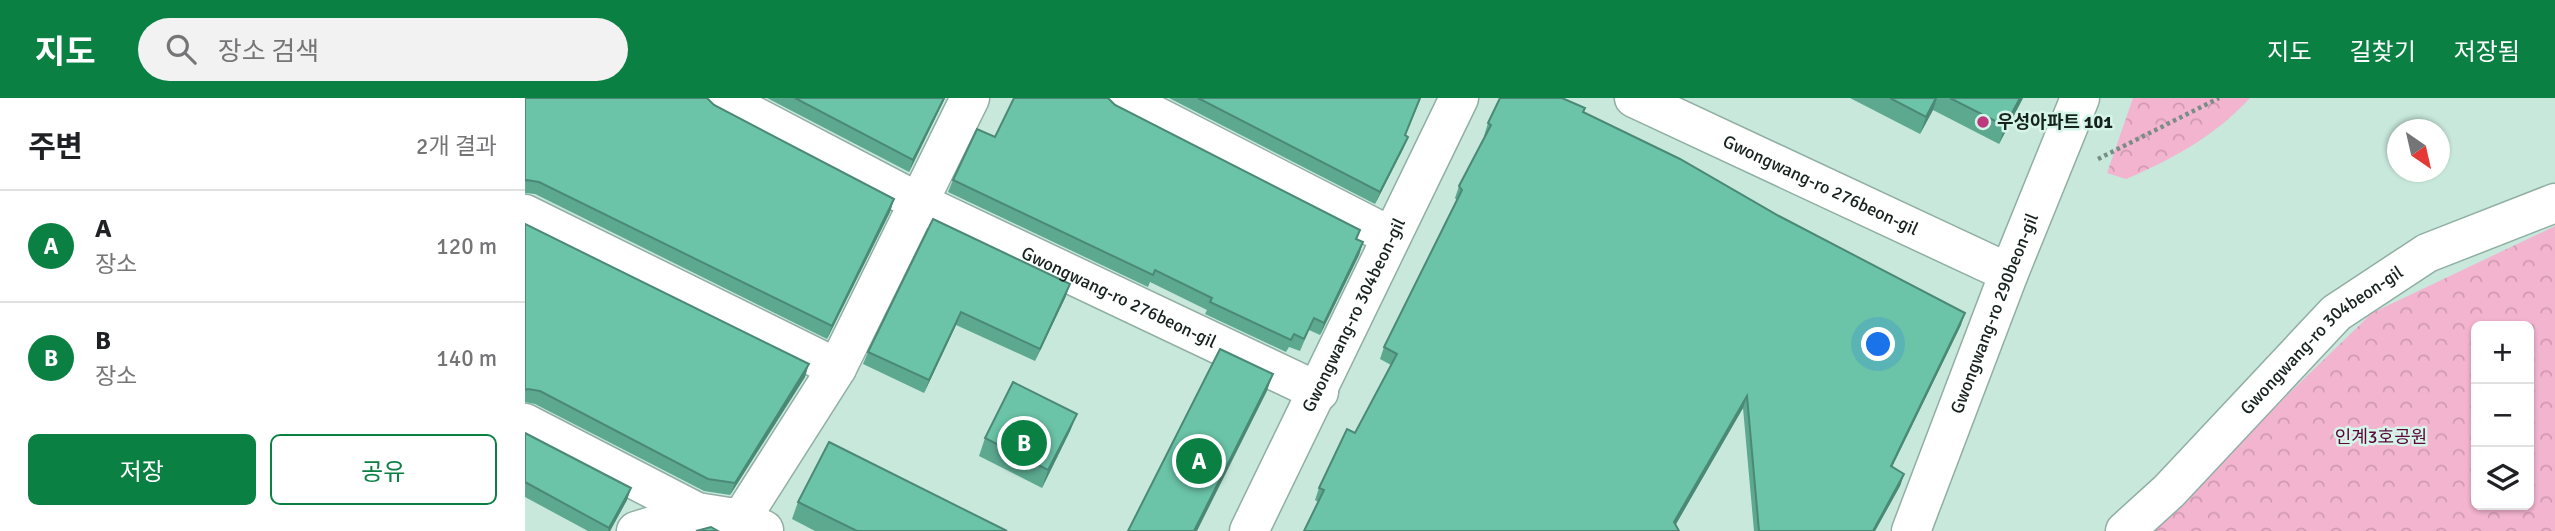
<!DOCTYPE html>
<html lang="ko">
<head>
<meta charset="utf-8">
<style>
  :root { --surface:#fff; --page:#f2f2f2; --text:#202124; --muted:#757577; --line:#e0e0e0; --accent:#0b8043 }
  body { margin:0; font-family:Signika,"Noto Sans KR",sans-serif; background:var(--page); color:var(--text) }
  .controls { position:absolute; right:21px; bottom:21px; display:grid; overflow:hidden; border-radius:10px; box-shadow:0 2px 5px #0004 }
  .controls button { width:63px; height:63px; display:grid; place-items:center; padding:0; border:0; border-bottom:2px solid var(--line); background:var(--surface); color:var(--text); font:35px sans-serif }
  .compass { position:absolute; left:1862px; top:21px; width:63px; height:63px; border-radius:50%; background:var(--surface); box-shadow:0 2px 5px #0004; rotate:146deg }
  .you { position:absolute; left:1354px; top:247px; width:24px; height:24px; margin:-18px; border:5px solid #fff; border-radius:50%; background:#1a73e8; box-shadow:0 0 0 10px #1a73e833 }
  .badge { display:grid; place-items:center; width:46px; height:46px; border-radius:50%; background:var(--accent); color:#fff; font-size:23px; font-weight:700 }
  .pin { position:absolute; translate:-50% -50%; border:4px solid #fff; box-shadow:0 2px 7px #0006 }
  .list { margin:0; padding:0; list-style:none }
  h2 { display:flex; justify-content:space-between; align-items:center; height:91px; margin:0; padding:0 28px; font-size:30px }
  h2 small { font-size:23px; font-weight:400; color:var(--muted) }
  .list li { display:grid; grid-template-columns:46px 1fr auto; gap:21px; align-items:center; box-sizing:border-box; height:112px; padding:0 28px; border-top:2px solid var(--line) }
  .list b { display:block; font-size:26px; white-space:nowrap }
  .list p { margin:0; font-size:23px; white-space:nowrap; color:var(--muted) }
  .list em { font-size:23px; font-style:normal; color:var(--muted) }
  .actions { display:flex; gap:14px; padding:21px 28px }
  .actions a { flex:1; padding:16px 0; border:2px solid var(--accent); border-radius:10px; text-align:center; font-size:24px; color:var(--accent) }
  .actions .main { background:var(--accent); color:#fff }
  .icon { flex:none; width:38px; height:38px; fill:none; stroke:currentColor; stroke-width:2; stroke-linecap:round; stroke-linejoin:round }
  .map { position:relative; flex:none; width:2030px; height:433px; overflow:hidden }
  header { display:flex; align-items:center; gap:42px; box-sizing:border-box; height:98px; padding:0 35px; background:var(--accent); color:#fff }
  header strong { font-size:33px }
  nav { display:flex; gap:38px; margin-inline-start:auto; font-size:24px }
  .search { width:490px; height:63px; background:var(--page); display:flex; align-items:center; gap:18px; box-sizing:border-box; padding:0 24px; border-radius:38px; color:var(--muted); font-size:26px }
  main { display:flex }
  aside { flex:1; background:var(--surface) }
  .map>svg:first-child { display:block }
  .park { fill:url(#park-crowns); fill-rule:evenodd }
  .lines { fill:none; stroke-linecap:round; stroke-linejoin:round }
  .minor-casing { stroke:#90aea3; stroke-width:41 }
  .path { stroke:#778d85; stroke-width:4.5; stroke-dasharray:3.5 3.5; stroke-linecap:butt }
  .minor { stroke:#fff; stroke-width:38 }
  .wall { fill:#5ca990 }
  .shaded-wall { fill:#4b8976 }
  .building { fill:#6bc4a8; stroke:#4b8976; stroke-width:2 }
  .poi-dot { fill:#bc3980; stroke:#d5f5e9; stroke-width:2.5 }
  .labels { text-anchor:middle; stroke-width:5; stroke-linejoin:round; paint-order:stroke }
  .poi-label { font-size:18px; font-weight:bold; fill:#16221e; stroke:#d5f5e9; text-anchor:start }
  .street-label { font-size:18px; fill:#16221e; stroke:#d5f5e9 }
  .park-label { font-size:18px; fill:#5d053a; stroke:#d5f5e9 }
</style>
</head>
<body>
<header>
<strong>지도</strong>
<div class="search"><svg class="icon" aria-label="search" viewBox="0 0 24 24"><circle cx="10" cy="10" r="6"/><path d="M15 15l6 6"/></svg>장소 검색</div>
<nav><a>지도</a><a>길찾기</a><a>저장됨</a></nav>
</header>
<main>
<aside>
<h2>주변<small>2개 결과</small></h2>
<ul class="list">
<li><span class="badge">A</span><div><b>A</b><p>장소</p></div><em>120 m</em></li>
<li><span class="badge">B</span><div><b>B</b><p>장소</p></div><em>140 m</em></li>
</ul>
<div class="actions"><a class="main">저장</a><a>공유</a></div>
</aside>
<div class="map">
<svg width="2030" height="433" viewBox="0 0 2030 433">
  <defs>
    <pattern id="park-crowns" width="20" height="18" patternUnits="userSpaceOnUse" patternTransform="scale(1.75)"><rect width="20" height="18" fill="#f3b4cf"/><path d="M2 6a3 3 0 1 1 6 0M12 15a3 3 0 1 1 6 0" fill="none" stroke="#d09ab1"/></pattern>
  </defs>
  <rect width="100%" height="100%" fill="#c8e8dc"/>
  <!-- park -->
  <g class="park">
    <path d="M1608,0H1725C1690,38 1648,61 1601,81L1582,75Z"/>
    <path d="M2030,128V433H1622L1847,215ZM1951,228H2004V407H1951Z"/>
  </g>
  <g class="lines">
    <defs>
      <g id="minor">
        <path id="s1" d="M195,0L395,105L794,294"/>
        <path d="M596,0L865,138"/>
        <path id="s2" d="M1109,0L1484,175"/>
        <path d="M0,116L312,270"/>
        <path d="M0,325L172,414L216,421L239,432"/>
        <path d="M216,421L312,270L445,0"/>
        <path d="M111,433L172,414"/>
        <path id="s3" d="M724,433L934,0"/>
        <path id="s4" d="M1386,433L1484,175L1555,0"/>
        <path id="s5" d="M1600,433L1644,393L1811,215L1902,155L2030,105"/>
      </g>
    </defs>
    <!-- minor casing -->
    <use href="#minor" class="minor-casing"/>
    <!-- path -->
    <path class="path" d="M1573,61L1694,0"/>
    <!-- minor -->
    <use href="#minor" class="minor"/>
  </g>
  <!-- wall -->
  <g class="wall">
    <path d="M0,0L189,7L369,101L365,114L302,241L10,96L0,95Z"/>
    <path d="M242,0H420L384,74Z"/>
    <path d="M644,0H896L880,38L883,39L878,51L850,106Z"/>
    <path d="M1325,0H1498L1474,46L1408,12L1395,36Z"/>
    <path d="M590,7L835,132L832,141L838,144L834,157L795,237L784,232L775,253L764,249L761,254L680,216L682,212L625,184L623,189L423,94L428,82L470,39Z"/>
    <path d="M1059,14L1436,227L1367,369L1379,376L1375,388L1350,433H1229L1218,310L1151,426L793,404L790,402L794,390L830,335L866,267L855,261L859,249L932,103L930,100L934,88L960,38H959L963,25Z"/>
    <path d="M408,121L541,198L510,263L431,227L399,295L338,266L343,254Z"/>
    <path d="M0,126L280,279L205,397L179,393L10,306L0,304Z"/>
    <path d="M552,316L545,333L517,390L454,358L460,340Z"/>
    <path d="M0,335L106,390L102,402L85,433H63L0,399Z"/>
    <path d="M273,404L482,433H290L267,421Z"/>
  </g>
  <!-- shaded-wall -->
  <g class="shaded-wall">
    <path d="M419,0H420L384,74L388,62Z"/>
    <path d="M1411,0H1412L1408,12L1395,36L1401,19Z"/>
    <path d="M1495,0H1498L1474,46L1480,28Z"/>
    <path d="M883,39L878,51L850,106L855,94Z"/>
    <path d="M369,101L365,114L302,241L307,228Z"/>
    <path d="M838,144L834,157L795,237L799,225Z"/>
    <path d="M545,186L541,198L510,263L515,251Z"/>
    <path d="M436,214L431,227L399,295L404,282Z"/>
    <path d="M1440,215L1436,227L1361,381L1366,368Z"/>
    <path d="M284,266L280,279L205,397L210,385Z"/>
    <path d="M748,276L742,293L672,433H669Z"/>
    <path d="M1222,298L1218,310L1147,433L1149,424Z"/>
    <path d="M552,316L545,333L517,390L523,372Z"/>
    <path d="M1379,376L1375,388L1350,433H1348Z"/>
    <path d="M106,390L102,402L85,433H83Z"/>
  </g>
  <!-- building -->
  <g class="building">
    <path d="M0,0H182L189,7L369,101L307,228L14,84L2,82L0,83Z"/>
    <path d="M270,0H419L388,62Z"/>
    <path d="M489,0H583L590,7L835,132L831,141L838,144L799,225L789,220L779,241L769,236L766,242L685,204L687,200L630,172L628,177L428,82L452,31L470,39Z"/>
    <path d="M673,0H895L880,37L883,39L855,94Z"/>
    <path d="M975,0H1037L1060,10L1058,14L1155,61L1254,118L1440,215L1366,368L1379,376L1348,433H1234L1222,298L1149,424L1154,433H779L799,392L794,390L822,331L830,335L872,256L859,249L937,92L934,88L966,27L963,25Z"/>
    <path d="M1365,0H1411L1401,19Z"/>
    <path d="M1425,0H1495L1480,28Z"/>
    <path d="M408,121L545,186L515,251L436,214L404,282L343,254Z"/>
    <path d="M0,126L284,266L210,385L183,381L15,293L3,291L0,292Z"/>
    <path d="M695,251L748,276L669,433H603Z"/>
    <path d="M488,284L552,316L523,372L460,340Z"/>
    <path d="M0,335L106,390L84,430L0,384Z"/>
    <path d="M304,344L482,433H332L273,404Z"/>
    <path d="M186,429L193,433H171Z"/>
  </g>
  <!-- markers -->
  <circle class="poi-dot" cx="1458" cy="24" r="7"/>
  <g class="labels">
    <!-- poi labels -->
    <g class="poi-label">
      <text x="1472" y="30">우성아파트 101</text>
    </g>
    <!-- street labels -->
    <g class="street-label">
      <text dy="6" stroke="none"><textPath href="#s2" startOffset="206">Gwongwang-ro 276beon-gil</textPath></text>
      <text dy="6" stroke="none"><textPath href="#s1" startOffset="446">Gwongwang-ro 276beon-gil</textPath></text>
      <text dy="6" stroke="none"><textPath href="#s3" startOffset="240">Gwongwang-ro 304beon-gil</textPath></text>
      <text dy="6" stroke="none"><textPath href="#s4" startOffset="233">Gwongwang-ro 290beon-gil</textPath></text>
      <text dy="6" stroke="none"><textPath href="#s5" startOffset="275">Gwongwang-ro 304beon-gil</textPath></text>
    </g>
    <!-- park labels -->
    <g class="park-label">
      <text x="1856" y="345">인계3호공원</text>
    </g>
  </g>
</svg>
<div class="controls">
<button>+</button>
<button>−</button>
<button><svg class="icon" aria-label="layers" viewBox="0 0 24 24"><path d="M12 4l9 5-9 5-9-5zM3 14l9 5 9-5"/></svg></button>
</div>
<svg class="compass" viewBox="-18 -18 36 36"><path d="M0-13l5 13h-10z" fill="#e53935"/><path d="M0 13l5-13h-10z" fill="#757577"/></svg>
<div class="you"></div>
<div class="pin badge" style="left:674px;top:363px">A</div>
<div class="pin badge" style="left:499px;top:345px">B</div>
</div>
</main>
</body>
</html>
